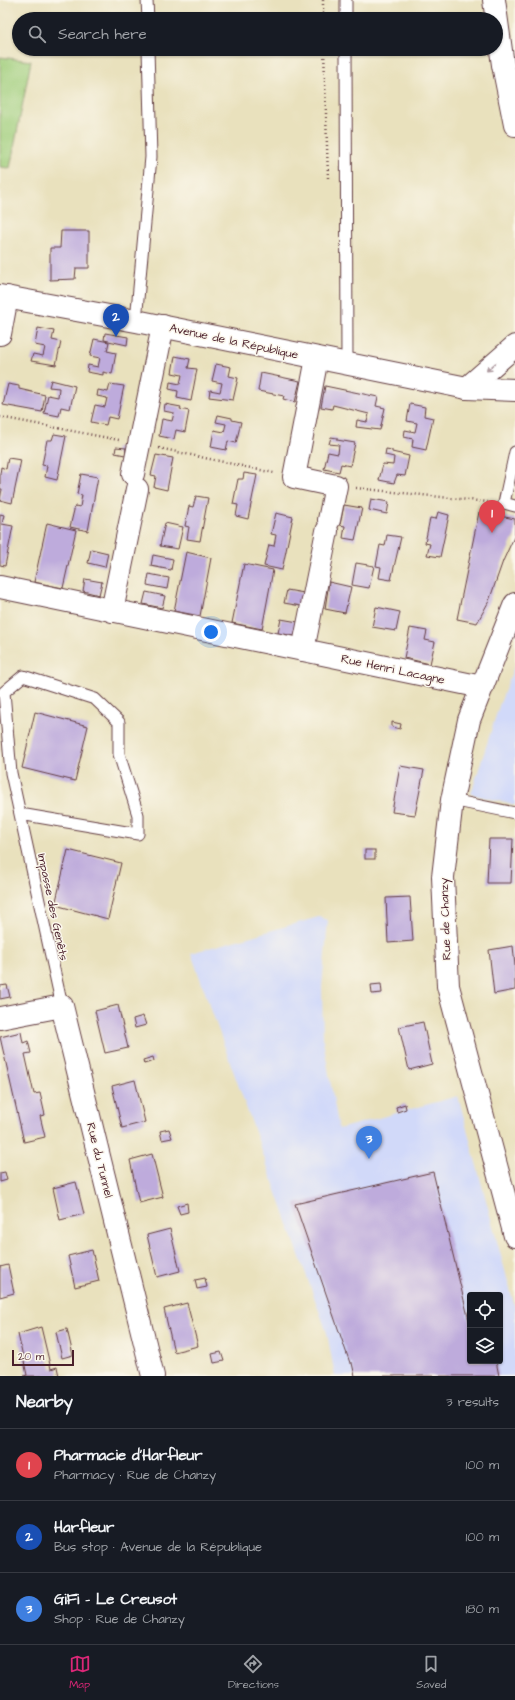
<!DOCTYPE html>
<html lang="en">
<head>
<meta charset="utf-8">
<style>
  :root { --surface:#171b24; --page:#20242c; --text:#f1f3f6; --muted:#9ea1a6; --line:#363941; --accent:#db2777 }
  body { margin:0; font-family:"Architects Daughter",sans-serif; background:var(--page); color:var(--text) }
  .controls { position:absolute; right:12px; bottom:12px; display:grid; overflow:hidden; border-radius:4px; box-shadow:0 1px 3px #0004 }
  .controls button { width:36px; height:36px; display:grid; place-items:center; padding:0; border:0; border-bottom:1px solid var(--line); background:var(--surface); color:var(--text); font:20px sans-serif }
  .scale { position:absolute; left:12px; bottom:10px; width:62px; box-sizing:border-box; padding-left:4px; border:2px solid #4a1f2b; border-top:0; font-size:11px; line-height:14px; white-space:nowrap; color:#4a1f2b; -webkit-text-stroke:3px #fbf7ec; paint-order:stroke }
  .you { position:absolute; left:211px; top:632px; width:14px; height:14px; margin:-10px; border:3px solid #fff; border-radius:50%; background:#1a73e8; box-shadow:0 0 0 6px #1a73e833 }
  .badge { display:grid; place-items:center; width:26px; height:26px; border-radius:50%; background:var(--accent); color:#fff; font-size:13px; font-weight:700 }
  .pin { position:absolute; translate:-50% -33px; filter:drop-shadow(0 1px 2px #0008) }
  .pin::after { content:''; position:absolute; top:21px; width:14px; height:12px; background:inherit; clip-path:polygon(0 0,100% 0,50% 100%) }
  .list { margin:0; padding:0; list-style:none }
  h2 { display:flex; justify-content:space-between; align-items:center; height:52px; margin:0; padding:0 16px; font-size:17px }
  h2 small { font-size:13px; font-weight:400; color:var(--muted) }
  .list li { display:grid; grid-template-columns:26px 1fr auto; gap:12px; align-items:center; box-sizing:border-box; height:72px; padding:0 16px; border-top:1px solid var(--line) }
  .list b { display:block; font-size:15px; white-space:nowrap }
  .list p { margin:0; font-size:13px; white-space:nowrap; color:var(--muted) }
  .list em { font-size:13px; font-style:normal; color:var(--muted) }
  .icon { flex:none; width:22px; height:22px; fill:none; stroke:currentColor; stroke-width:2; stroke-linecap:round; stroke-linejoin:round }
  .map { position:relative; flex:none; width:515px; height:1376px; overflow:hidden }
  .search { position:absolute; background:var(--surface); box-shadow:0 1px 3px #0004; left:12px; right:12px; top:12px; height:44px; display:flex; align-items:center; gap:10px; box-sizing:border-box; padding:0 14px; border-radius:22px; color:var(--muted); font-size:15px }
  .sheet { height:268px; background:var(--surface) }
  nav { display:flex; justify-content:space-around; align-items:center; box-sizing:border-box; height:56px; border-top:1px solid var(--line); background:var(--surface); font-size:11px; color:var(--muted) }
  nav a { display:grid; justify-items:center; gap:2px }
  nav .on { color:var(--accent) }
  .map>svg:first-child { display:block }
  .built { fill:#d1d9f9; fill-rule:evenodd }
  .green { fill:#a0ce7b; stroke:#757653 }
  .building { fill:#beabdc }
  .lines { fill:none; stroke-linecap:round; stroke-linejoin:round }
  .service-casing { stroke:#623c41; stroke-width:13 }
  .minor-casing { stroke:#623c41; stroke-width:24 }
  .tertiary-casing { stroke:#623c41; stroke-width:24 }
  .path { stroke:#623c41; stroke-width:2.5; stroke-dasharray:1 3; stroke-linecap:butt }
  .service { stroke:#fff; stroke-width:11 }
  .minor { stroke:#fff; stroke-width:22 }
  .tertiary { stroke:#fff; stroke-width:22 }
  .oneway { stroke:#ae9aa0 }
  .labels { text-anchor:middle; stroke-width:3; stroke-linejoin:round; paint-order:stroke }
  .street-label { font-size:12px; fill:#4a1f2b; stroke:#fbf7ec }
</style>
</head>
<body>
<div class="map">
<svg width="515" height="1376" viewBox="0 0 515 1376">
  <rect width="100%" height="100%" fill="#fbf7ec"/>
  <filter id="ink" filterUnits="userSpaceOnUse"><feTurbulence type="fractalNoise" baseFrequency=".025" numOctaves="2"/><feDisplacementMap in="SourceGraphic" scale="8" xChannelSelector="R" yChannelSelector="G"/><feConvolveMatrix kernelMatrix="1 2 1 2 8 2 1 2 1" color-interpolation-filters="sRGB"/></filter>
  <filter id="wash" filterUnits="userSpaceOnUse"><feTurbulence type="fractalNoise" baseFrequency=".012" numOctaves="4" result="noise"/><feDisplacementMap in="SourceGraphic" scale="16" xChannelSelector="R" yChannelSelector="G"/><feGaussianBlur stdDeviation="0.9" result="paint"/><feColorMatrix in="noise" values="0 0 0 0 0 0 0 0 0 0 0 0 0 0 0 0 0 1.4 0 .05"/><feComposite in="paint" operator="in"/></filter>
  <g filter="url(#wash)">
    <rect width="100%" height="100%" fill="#e9e1bd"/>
    <!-- built -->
    <g class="built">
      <path d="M515,664V805L471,794L499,706Z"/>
      <path d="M319,917L328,920L322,987L323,1041L339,1129L458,1096L515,1308V1376H335L327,1333L191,953ZM470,1295H500V1361H470Z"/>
    </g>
    <!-- green -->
    <path class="green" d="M0,57L31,61L10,168L0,167Z"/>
    <g id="blocks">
      <!-- building -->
      <g class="building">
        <path d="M61,231H89V268H76L75,279L50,280V248H60Z"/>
        <path d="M38,328L54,331L52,340L61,342L56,365L31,361L33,354L43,356L45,347L35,345Z"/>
        <path d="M105,333L128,337L127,345L104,340Z"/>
        <path d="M94,339L109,342L107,351L116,353L112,374L103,372V375L87,372L88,365L98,367L100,358L90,356Z"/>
        <path d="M175,356L190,359L188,368L197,369L191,401L177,398L178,391L169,389L170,382L180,384L182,375L172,373Z"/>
        <path d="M216,364L231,367L229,376L238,378L233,400L209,397L210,390L220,392L222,383L212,381Z"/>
        <path d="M261,373L300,381L295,402L283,399L284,396L258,391Z"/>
        <path d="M51,380L75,386L70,409L61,407L59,416L44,413L48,395L58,397L59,388L49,387Z"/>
        <path d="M8,384L19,386V389L45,395L42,412L3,405Z"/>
        <path d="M110,384L124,386L117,419L108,417L106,425L91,422L95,405L105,407L107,398L97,396L98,390L108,392Z"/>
        <path d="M325,386L378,397L376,406L385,408L380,430L356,427L357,420L367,422L369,414L333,405L332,409L321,407Z"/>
        <path d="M165,404L181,407L180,409L189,411L185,432L176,430L174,439L159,436L162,419L172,421L174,413L164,411Z"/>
        <path d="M410,404L425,407L424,416L433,418L426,450L412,447L413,439L404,437L405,430L415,432L417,423L407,421Z"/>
        <path d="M218,415L232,418V420L241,422L236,443L228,441L226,450L211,447L214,430L224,432L226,424L216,422Z"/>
        <path d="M54,434L66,436L57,480L45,477L47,466L42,465L47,440H52Z"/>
        <path d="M331,437L337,438V440L355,443L350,466L341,464L339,472L324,469L328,452L338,454L339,445L329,444Z"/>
        <path d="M116,447L126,448L125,455L115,453Z"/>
        <path d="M386,449L392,450V452L409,456L405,476L397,475L394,483L379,480L383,464L393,465L394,457L385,455Z"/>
        <path d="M156,455L173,458L167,490L154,487L156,476L151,475Z"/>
        <path d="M8,458L21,460L12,503L0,500L2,489H0V474L1,467L6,469Z"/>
        <path d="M244,473L257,475L248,519L236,516L238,505L233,504L238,479H243Z"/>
        <path d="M81,474L98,477L88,531L70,527L75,506L80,507L82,495L77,494Z"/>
        <path d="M196,496L208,498L200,541L187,539L189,527L185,526L189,506L193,507Z"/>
        <path d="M371,499L389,502L387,514L369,510Z"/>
        <path d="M344,505L362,508L355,540L343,538L345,526L340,525Z"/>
        <path d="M438,512L449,515L440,557L427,555L430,544L425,543L430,518L436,519Z"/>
        <path d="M479,512L515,519V535L503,561L489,601L477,623L457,619Z"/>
        <path d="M276,513L293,517L282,570L264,566L269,545L274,546L276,535L271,534Z"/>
        <path d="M0,514L4,515L2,524L13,526L5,566L0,565Z"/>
        <path d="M47,523L76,530L63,588L34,582Z"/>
        <path d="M165,523L183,527L178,549L160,546Z"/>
        <path d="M387,535L401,537L391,580L379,578L381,567L376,566L380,545L385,546Z"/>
        <path d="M91,549L108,553L105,567L88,563Z"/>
        <path d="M186,552L211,558L200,616L174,611Z"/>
        <path d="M153,555L173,559L171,570L151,566Z"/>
        <path d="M356,563L374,566L369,588L352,585Z"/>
        <path d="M244,564L273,570L262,629L232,623Z"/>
        <path d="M149,574L169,578L167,589L147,585Z"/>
        <path d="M85,579L102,582L99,595L83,591Z"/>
        <path d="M329,582L351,587L345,613L325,609Z"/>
        <path d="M287,590L304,593L301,606L284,603Z"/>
        <path d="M146,592L165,596L162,608L143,604Z"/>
        <path d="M376,607L400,612L396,631L372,627Z"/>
        <path d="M281,619L298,622L295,636L278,633Z"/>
        <path d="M410,628L427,631L425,640L435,642L430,664L404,658Z"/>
        <path d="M35,712L88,726L75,781L22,768Z"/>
        <path d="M392,722L401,724L400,729L392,727Z"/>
        <path d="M400,766L424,770L415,815L392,812Z"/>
        <path d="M489,839H513L511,883H487Z"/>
        <path d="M68,850L121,863L108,919L55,905Z"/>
        <rect x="365" y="850" width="10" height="9"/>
        <path d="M410,897L413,941L388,943L386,898Z"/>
        <path d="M513,946L515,966V990L494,994L489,950Z"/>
        <path d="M381,984L382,993L372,994L371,985Z"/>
        <path d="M7,985L10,997L0,999V986Z"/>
        <path d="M118,1005L128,1048L105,1053L95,1011Z"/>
        <path d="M143,1016L146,1025L135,1028L133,1019Z"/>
        <path d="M423,1022L432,1064L409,1070L399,1027Z"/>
        <path d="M21,1032L23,1043L28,1041L31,1053L25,1054L34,1094L40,1093L45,1115L40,1116L45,1137L24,1142L0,1037Z"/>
        <path d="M153,1057L154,1061L144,1064L143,1060Z"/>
        <path d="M135,1080L145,1122L122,1128L112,1086Z"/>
        <path d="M405,1104L406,1109L397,1112L396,1107Z"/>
        <path d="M169,1129L172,1138L162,1140L160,1131Z"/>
        <path d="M152,1154L163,1197L139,1203L130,1160Z"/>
        <path d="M5,1172L7,1180L0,1182V1173Z"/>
        <path d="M433,1172L470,1325V1361H496L499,1376H355L352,1363H350L295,1204Z"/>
        <path d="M76,1182L84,1214L60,1220L53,1188Z"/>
        <path d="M187,1203L188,1212L180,1214L177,1206Z"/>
        <path d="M170,1229L180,1271L157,1277L147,1235Z"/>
        <path d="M92,1250L99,1281L75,1287L68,1256Z"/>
        <path d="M8,1265L14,1293L0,1297V1267Z"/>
        <path d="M205,1278L207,1287L197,1289L195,1280Z"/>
        <path d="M187,1303L198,1346L174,1352L164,1309Z"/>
        <path d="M41,1327L51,1369L57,1367L59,1376H24L27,1375L18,1334Z"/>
        <path d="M67,1329L73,1355L62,1358L56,1332Z"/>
        <path d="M221,1352L224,1361L214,1363L212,1354Z"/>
      </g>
    </g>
  </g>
  <g filter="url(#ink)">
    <use href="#blocks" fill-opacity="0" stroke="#623c41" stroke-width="1"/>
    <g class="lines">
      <defs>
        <g id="service">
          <path d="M147,0L148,19"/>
          <path d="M346,0V19"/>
          <path d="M346,49L347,364"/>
          <path d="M136,321L151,157L148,49"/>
          <path d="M515,452L504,503L515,506"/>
          <path d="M452,800L515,813"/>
          <path d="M20,814L138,834V815L119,754V722L95,699L23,676L4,692L11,773L62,1006"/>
        </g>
        <g id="minor">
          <path d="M0,334L7,297"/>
          <path d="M317,358L294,477L336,486L329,520"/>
          <path d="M133,474L163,326"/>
          <path d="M0,587L482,687"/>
          <path d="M515,604L469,720L452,800L443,877L448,986L515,1236"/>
          <path d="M112,611L137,489"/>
          <path d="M303,650L327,531"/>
          <path d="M0,1018L62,1006L153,1376"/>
        </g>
        <g id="tertiary">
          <path d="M494,0L503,65L515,125"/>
          <path d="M0,296L136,321L467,388L515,390"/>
          <path d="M467,388L515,346"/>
        </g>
      </defs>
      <!-- service casing -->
      <use href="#service" class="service-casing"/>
      <!-- minor casing -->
      <use href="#minor" class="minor-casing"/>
      <!-- tertiary casing -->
      <use href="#tertiary" class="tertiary-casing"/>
      <!-- path -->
      <g class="path">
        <path d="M323,0V19"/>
        <path d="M324,49L328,178"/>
        <path d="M0,417L119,440"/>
        <path d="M159,448L274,473"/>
        <path d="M356,488L488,502"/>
      </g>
      <!-- service -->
      <use href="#service" class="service"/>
      <!-- minor -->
      <use href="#minor" class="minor"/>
      <!-- tertiary -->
      <use href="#tertiary" class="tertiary"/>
    </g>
    <!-- one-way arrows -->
    <defs><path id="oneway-shaft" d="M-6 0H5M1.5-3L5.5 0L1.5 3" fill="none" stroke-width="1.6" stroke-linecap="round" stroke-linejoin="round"/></defs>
    <use class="oneway" href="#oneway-shaft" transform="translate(491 367) rotate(139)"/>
  </g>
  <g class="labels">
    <!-- street labels -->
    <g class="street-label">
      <text transform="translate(234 341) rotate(12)" y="4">Avenue de la République</text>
      <text transform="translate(393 669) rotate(12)" y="4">Rue Henri Lacagne</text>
      <text transform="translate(53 907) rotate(78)" y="4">Impasse des Genêts</text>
      <text transform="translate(445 919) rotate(-92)" y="4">Rue de Chanzy</text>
      <text transform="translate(100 1160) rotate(76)" y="4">Rue du Tunnel</text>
    </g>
  </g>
</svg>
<div class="controls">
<button><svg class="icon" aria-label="locate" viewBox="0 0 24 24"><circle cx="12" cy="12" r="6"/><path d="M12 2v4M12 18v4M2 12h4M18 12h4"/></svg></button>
<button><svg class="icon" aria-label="layers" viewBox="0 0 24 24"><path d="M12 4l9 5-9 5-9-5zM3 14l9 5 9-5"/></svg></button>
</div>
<div class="scale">20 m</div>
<div class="you"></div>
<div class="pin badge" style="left:492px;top:533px;background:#e0444e">1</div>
<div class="pin badge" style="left:116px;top:337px;background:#1a4fb4">2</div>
<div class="pin badge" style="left:369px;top:1159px;background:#3f7fe0">3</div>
<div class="search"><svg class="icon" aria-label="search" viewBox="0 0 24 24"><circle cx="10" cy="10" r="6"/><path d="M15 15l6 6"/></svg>Search here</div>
</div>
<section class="sheet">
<h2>Nearby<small>3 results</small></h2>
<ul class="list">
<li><span class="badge" style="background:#e0444e">1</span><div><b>Pharmacie d'Harfleur</b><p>Pharmacy · Rue de Chanzy</p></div><em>100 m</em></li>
<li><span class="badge" style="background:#1a4fb4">2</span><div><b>Harfleur</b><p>Bus stop · Avenue de la République</p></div><em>100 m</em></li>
<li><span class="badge" style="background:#3f7fe0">3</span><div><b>GiFi - Le Creusot</b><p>Shop · Rue de Chanzy</p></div><em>180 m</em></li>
</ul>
</section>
<nav>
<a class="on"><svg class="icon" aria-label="map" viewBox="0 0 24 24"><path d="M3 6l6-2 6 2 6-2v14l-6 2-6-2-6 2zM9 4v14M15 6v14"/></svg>Map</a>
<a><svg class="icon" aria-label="directions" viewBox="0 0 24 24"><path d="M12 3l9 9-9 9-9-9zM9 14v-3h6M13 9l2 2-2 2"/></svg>Directions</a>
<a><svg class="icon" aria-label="saved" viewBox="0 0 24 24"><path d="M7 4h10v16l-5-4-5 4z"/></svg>Saved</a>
</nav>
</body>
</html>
